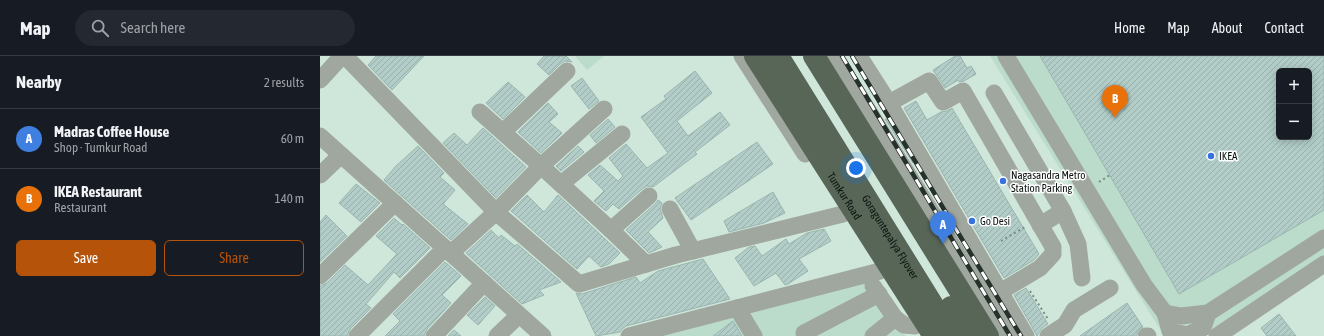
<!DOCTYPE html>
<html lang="en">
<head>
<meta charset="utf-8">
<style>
  :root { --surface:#171b24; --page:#242831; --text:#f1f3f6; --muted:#9ea1a6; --line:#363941; --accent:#b45309 }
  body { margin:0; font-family:"Asap Condensed",sans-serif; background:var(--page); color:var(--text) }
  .controls { position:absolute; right:12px; top:12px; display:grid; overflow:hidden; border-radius:6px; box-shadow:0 2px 10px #0003 }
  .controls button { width:36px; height:36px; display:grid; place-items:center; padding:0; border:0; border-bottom:1px solid var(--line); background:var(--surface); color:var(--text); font:20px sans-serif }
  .you { position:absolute; left:536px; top:112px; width:14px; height:14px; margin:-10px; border:3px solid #fff; border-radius:50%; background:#1a73e8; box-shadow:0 0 0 6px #1a73e833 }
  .badge { display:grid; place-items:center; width:26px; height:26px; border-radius:50%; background:var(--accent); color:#fff; font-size:13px; font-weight:700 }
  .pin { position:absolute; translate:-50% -33px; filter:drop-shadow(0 1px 2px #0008) }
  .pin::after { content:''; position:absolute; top:21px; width:14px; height:12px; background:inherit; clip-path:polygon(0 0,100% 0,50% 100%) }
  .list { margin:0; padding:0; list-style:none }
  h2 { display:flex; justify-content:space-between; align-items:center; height:52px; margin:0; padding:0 16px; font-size:17px }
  h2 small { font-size:13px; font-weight:400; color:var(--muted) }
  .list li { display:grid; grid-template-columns:26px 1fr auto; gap:12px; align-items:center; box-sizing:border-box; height:60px; padding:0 16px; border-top:1px solid var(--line) }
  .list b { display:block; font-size:15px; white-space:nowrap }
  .list p { margin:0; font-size:13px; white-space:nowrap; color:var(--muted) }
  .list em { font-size:13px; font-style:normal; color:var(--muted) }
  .actions { display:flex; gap:8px; padding:12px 16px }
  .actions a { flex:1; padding:9px 0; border:1px solid var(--accent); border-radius:6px; text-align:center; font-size:14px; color:var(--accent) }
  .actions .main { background:var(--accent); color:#fff }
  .icon { flex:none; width:22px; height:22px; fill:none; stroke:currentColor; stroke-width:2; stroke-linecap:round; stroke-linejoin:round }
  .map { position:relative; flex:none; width:1004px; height:280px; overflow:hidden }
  header { display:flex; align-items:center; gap:24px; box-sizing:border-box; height:56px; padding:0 20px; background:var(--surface); border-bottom:1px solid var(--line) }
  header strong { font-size:19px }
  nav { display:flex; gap:22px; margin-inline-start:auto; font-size:14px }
  .search { width:280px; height:36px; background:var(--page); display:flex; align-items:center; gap:10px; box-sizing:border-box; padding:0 14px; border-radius:22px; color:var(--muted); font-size:15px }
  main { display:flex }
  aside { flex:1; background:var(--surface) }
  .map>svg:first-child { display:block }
  .built { fill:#bcdccb; fill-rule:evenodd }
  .building { fill:url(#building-hatch); stroke:#9ab5b0; fill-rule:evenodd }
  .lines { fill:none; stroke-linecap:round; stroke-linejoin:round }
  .path { stroke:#7b8c83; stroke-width:2; stroke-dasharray:2 3; stroke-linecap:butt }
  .minor { stroke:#a0a79f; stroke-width:17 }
  .highway { stroke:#576656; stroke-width:22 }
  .rail-casing { stroke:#26312c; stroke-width:4.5 }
  .rail { stroke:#fff; stroke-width:3; stroke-dasharray:9; stroke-linecap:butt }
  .poi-dot { fill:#3771e0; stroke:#fff; stroke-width:1.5 }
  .labels { text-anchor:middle; stroke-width:3; stroke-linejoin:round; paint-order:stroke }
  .poi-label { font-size:11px; fill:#09110d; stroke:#fff; text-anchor:start }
  .street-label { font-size:11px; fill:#09110d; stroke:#fff }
</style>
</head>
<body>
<header>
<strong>Map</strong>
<div class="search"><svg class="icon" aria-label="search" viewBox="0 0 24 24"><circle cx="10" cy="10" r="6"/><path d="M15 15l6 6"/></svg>Search here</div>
<nav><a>Home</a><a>Map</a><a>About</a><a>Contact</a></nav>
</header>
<main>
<aside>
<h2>Nearby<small>2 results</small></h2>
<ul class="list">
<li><span class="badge" style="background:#3f7fe0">A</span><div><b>Madras Coffee House</b><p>Shop · Tumkur Road</p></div><em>60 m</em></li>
<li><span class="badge" style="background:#e8710a">B</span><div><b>IKEA Restaurant</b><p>Restaurant</p></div><em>140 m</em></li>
</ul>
<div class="actions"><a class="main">Save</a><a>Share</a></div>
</aside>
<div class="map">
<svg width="1004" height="280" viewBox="0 0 1004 280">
  <defs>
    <pattern id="building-hatch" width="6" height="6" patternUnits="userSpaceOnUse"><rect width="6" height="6" fill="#b2cdc8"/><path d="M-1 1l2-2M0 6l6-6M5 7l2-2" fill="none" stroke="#98afab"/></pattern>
  </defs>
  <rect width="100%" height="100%" fill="#cfe7da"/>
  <!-- built -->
  <g class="built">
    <path d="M255,0H284L267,14Z"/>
    <path d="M670,0H1004V202L886,280H844ZM959,15H989V81H959Z"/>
    <path d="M549,222L586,280H333Z"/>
  </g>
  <!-- building -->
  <g class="building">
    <path d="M56,0H104L72,34L48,9Z"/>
    <path d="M224,0H246L252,6L245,5L240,8L229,19L217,8Z"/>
    <path d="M635,0H640L647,12L651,10L656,18L644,25L639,26L638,24L625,32L613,14Z"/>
    <path d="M720,0H1004V154L859,238ZM959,15H989V81H959Z"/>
    <path d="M375,15L392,37L357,65L368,80L400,56L410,69L375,96L377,98L333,131L327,130L322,133L299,153L293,148L286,155L274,145L284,135L268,119L280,109L298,125L303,120L289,102L306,88L327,112L348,97L321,61L346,43L344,40Z"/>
    <path d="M262,22L279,45L269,53L251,30Z"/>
    <path d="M188,26L205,41L183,63L166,47Z"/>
    <path d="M596,45L607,64L621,56L627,55L632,52L719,198L714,204L684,222L584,52Z"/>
    <path d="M228,47L238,58L229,66L242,77L221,97L198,76Z"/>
    <path d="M288,63L295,71L276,87L270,79Z"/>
    <path d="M565,63H567L593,107Z"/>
    <path d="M163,72L206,111L176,142L123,87L134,77L147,89Z"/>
    <path d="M437,86L453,108L371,164L355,142Z"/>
    <path d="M98,90L124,117L120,121L135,134L123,148L148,168L131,184L64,124L76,110Z"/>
    <path d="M258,90L264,96L241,115L236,110Z"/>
    <path d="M36,128L60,147L41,166L19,147Z"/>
    <path d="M453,136L465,157L444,167L409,176L404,165Z"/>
    <path d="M207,139L224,156L238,139L300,197L289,208L281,211L269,200L257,213L191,155Z"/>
    <path d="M338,144L342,147L340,153L343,162L328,176L342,191L329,197L306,174L336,147Z"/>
    <path d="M6,159L27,180L0,206V166Z"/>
    <path d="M74,162L82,169L83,168L110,192L80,222L74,216L46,248L51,252L30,273L27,280H0V230L7,227L25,209L48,229L77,198L56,180Z"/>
    <path d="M504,173L511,185L479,203L488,215L468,228L465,229L456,217L434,230L415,202L429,191L435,190L442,200L466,183L469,188L487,177Z"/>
    <path d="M171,174L179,182L181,179L195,190L197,188L241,226L219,234L224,239L202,248L146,197Z"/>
    <path d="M383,203L410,243L391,248H390L387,249L306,270L302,273L300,276L276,280L256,237L262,238L316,221L320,227L338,215Z"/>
    <path d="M125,206L141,220L122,239L131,247L107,273L104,280H65L80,265L73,258Z"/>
    <path d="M706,232L728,268L722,272L717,280L694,239Z"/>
    <path d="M165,241L175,250L158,269L147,259Z"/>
    <path d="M807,247L823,271L818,275L816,280H760Z"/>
    <path d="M959,258L976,280H947L941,272Z"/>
    <path d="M413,265L422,280H393Z"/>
    <path d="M134,274L141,280H128Z"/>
  </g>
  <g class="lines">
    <!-- path -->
    <g class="path">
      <path d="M779,126L790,119"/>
      <path d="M681,185L705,171"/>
      <path d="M710,235L728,263"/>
    </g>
    <!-- minor -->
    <g class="minor">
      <path d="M25,0L176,156L259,228L356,199L523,158"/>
      <path d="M422,0L485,98"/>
      <path d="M514,0L689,280"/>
      <path d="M539,0L569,47L706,280"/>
      <path d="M686,0L824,229L845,257L850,275L867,279L883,272L888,257"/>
      <path d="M0,24L22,0"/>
      <path d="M674,37L743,155L720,169"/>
      <path d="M569,47L609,25L623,46L643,35L733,191V198L720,212L680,236"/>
      <path d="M284,53L221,110L291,174L326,208"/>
      <path d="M183,76L247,15"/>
      <path d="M0,80L223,280"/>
      <path d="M0,119L21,99"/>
      <path d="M241,128L302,78"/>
      <path d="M350,153L373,195"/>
      <path d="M743,155L758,188L762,222"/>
      <path d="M291,174L329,140"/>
      <path d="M131,197L176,156L221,110L160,56"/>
      <path d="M0,220L75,147"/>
      <path d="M553,230L575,262L584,269L595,270"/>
      <path d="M417,252L434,280"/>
      <path d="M845,257L861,260L888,257L1004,182"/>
      <path d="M484,277L559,238"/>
      <path d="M37,280L125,192"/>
      <path d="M114,280L164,227"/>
      <path d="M177,280L199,259"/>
      <path d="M309,280L560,215"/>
      <path d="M553,280L575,262"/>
      <path d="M728,280L745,269L754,254L790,232"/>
      <path d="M826,280H828"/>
      <path d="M897,280L1004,208"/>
    </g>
    <!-- highway -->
    <g class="highway">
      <path id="s1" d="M435,0L614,280"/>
      <path id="s2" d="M458,0L632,280"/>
      <path d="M494,0L668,280"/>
      <path d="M631,251L649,280"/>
    </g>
    <defs>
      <g id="rail">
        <path d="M522,0L690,280"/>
        <path d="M532,0L637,175L701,280"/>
      </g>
    </defs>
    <!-- rail casing -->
    <use href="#rail" class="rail-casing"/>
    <!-- rail -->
    <use href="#rail" class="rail"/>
  </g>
  <!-- markers -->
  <g class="poi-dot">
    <circle cx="891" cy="100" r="4"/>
    <circle cx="683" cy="125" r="4"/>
    <circle cx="652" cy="165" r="4"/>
  </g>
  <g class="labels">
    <!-- poi labels -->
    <g class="poi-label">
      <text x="899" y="104">IKEA</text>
      <text x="691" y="123">Nagasandra Metro<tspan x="691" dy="13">Station Parking</tspan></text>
      <text x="660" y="169">Go Desi</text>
    </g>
    <!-- street labels -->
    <g class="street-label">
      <text dy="4" stroke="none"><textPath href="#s1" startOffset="166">Tumkur Road</textPath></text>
      <text dy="4" stroke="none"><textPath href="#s2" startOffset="213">Goraguntepalya Flyover</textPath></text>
    </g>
  </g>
</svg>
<div class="controls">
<button>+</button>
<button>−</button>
</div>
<div class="you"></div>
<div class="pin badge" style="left:623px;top:188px;background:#3f7fe0">A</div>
<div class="pin badge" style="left:795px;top:62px;background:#e8710a">B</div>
</div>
</main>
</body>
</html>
